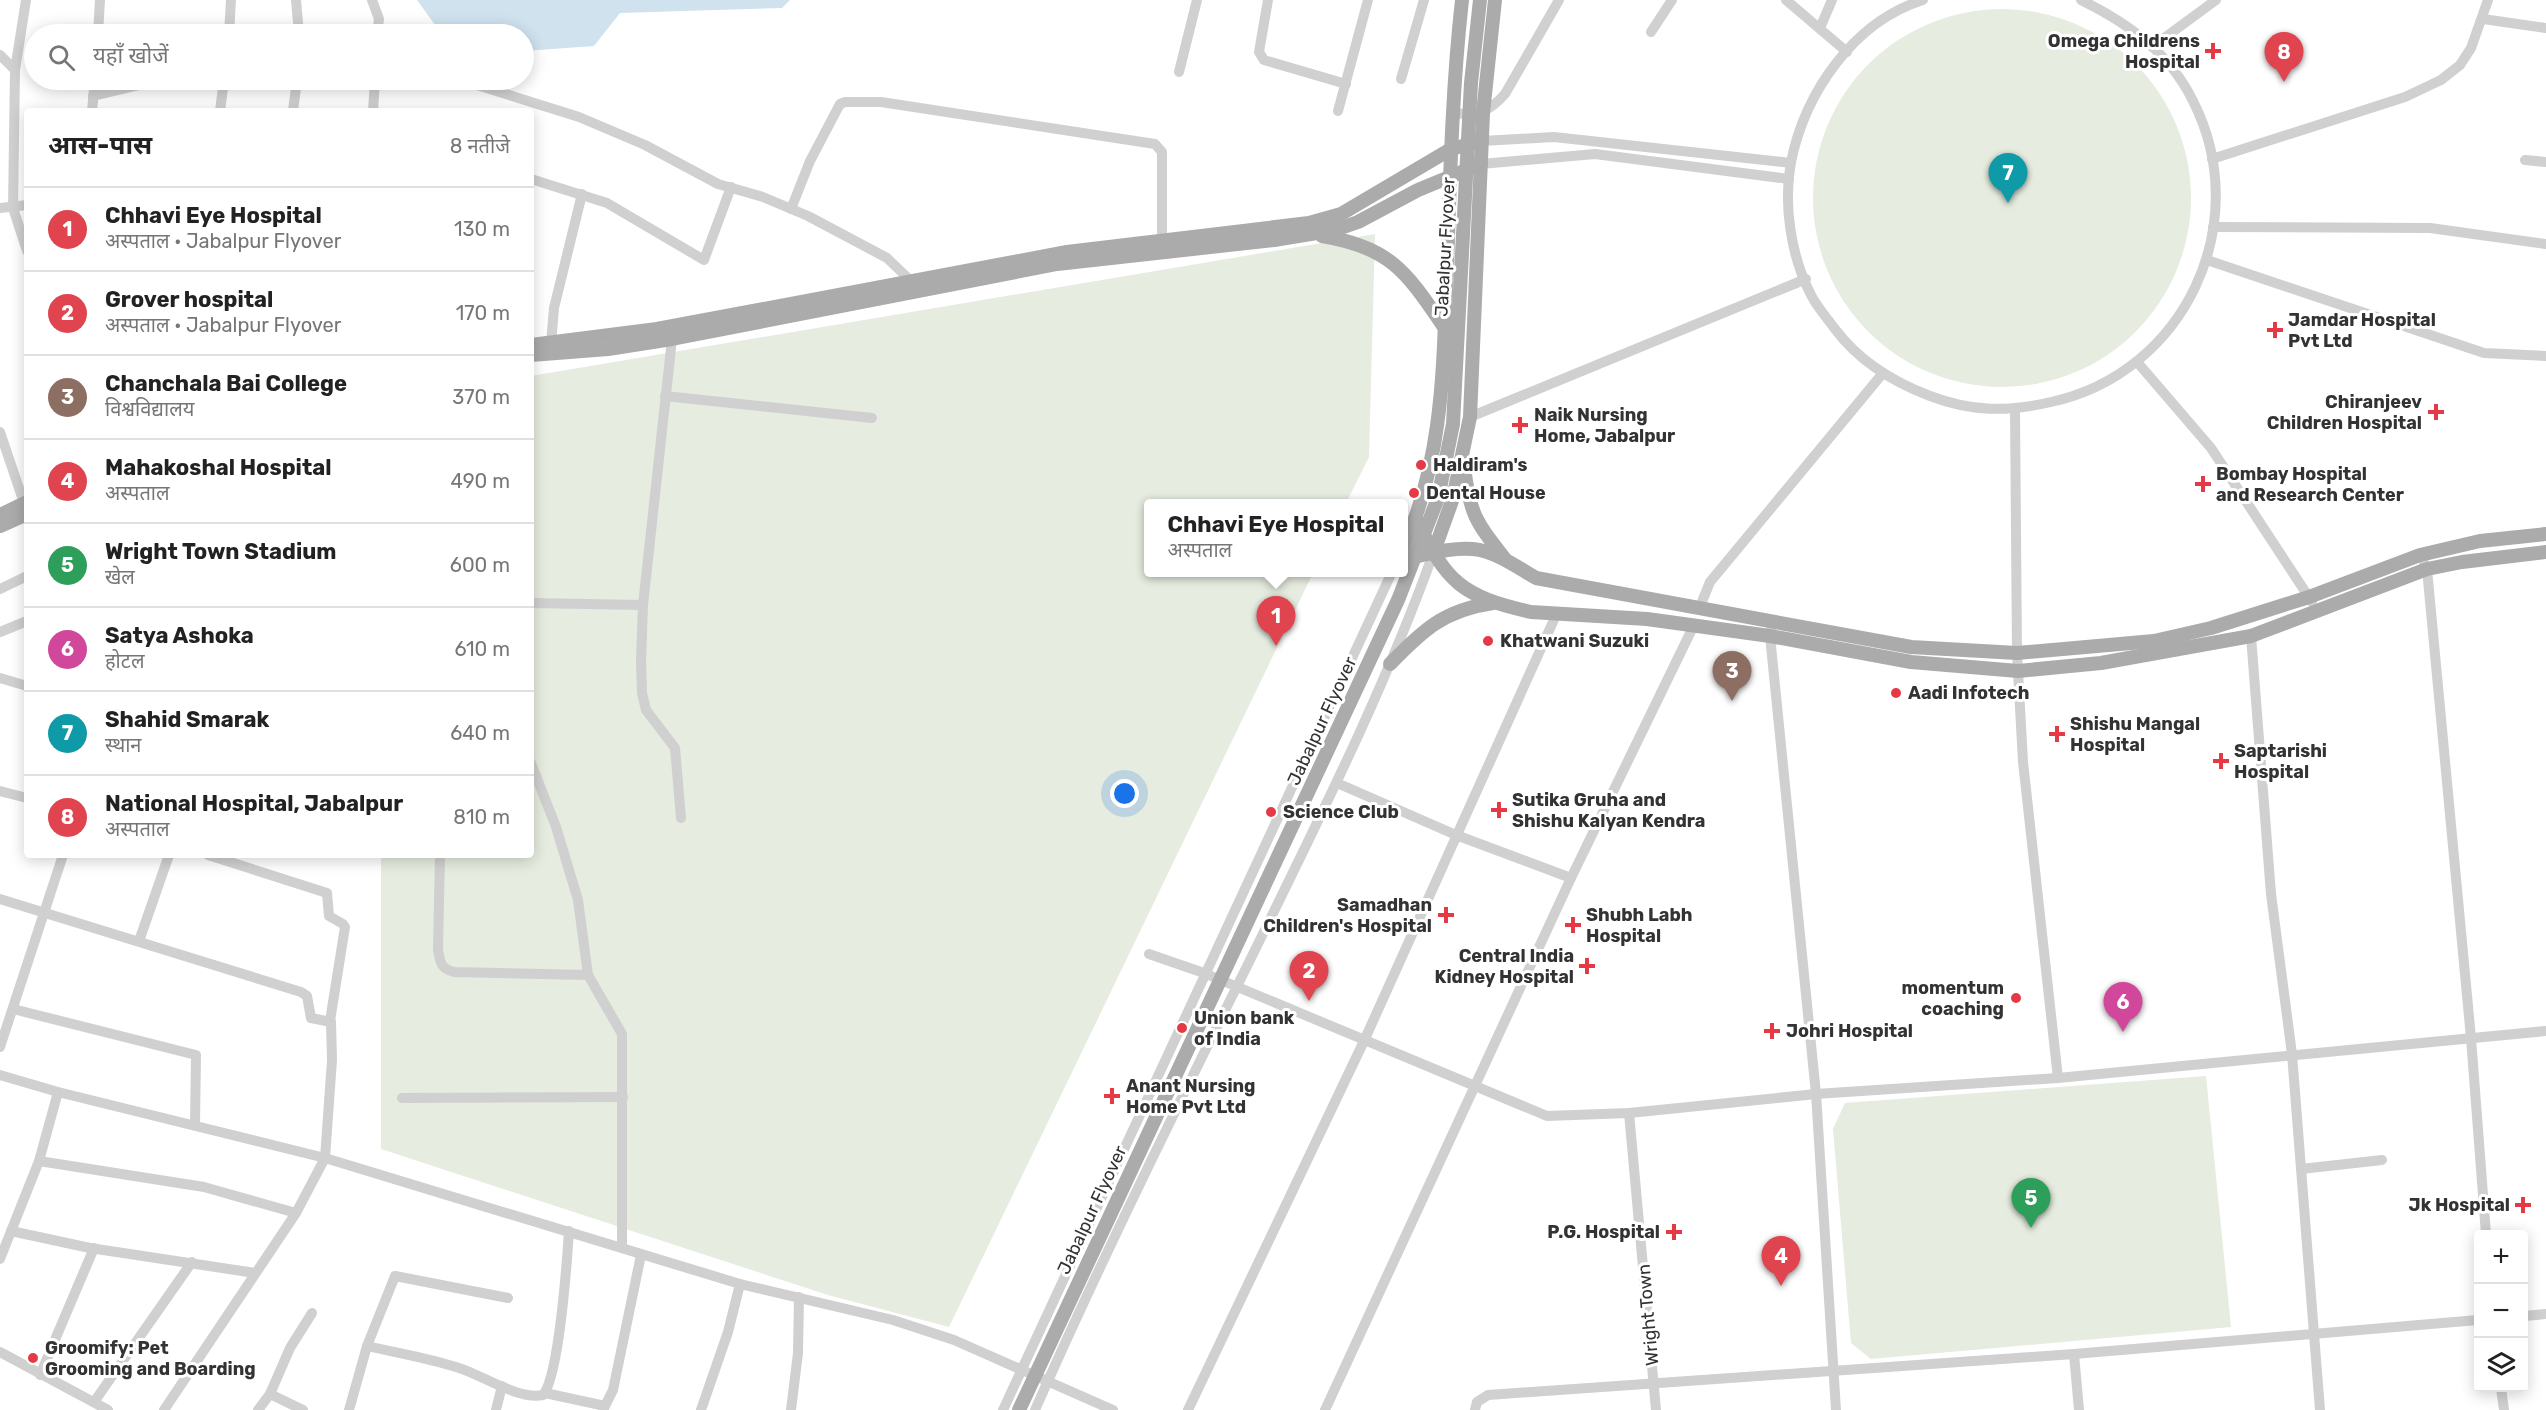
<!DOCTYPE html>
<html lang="hi">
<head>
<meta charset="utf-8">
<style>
  :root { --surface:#fff; --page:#f6f6f6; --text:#222; --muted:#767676; --line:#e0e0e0; --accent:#db2777 }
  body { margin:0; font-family:Rubik,"Noto Sans Devanagari",sans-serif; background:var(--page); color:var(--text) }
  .controls { position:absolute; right:18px; bottom:18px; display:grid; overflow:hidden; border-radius:6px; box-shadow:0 3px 15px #0003 }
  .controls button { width:54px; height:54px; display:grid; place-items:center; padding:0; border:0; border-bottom:2px solid var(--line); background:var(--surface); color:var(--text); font:30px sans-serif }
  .you { position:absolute; left:1125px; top:794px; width:21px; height:21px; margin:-15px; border:4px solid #fff; border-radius:50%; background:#1a73e8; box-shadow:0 0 0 9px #1a73e833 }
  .badge { display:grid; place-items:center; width:39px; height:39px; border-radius:50%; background:var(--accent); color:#fff; font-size:20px; font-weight:700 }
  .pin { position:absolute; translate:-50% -50px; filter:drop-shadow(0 2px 3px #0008) }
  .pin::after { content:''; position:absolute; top:32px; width:21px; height:18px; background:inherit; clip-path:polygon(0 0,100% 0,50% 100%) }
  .popup { position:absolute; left:1144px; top:499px; width:264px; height:78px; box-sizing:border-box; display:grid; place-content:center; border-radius:6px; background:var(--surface); filter:drop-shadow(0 2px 4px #0005); font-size:20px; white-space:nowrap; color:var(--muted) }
  .popup b { font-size:22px; color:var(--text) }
  .popup::after { content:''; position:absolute; left:50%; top:100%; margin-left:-12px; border:12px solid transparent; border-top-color:var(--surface) }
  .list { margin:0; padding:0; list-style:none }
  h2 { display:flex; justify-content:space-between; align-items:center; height:78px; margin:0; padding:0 24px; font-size:26px }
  h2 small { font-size:20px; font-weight:400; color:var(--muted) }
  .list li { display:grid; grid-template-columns:39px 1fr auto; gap:18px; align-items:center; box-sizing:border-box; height:84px; padding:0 24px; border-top:2px solid var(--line) }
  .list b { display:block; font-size:22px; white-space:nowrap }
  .list p { margin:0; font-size:20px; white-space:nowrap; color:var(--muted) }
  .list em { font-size:20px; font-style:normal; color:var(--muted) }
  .icon { flex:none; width:33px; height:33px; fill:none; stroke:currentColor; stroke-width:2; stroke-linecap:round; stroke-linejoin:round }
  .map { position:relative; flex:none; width:2546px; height:1410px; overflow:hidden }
  .search { position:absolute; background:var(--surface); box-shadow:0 3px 15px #0003; left:24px; top:24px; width:510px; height:66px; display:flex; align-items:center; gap:15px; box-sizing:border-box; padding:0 21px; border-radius:33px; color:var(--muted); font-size:22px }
  .panel { position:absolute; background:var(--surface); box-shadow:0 3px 15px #0003; left:24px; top:108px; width:510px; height:750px; border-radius:6px }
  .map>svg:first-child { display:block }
  .green { fill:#e6ecdf }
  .water { fill:#cfe2ee }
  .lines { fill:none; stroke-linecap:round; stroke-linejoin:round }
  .minor { stroke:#d0d0d0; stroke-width:10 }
  .major { stroke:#ababab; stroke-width:14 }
  .major-bridge { stroke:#ababab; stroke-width:14 }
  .poi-dot { fill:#e63946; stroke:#fff; stroke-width:2 }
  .labels { text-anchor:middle; stroke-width:6; stroke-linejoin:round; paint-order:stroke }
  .poi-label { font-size:18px; font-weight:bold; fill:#333; stroke:#fff; text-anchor:start }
  .street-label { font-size:18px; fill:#333; stroke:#fff }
</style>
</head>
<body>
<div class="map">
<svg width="2546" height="1410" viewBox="0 0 2546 1410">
  <rect width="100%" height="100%" fill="#fff"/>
  <!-- green -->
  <g class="green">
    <circle cx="2002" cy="198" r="189"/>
    <path d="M1375,234L1369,457L1346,503L1148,504V572L1313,573L949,1327L828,1295L381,1149V855H531V376Z"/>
    <path d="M2206,1076L2231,1327L1871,1359L1851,1343L1833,1129L1845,1103Z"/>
  </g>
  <!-- water -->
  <path class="water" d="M417,0H790L782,8L620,13L594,46L524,51V34H457L435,25Z"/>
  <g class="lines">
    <!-- minor -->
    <g class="minor">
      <path d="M296,0L299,34"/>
      <path d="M372,0L379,19L377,34"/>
      <path d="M1268,0L1259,52L1264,60L1346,84"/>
      <path d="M1786,0L1847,52"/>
      <path d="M1923,0C1853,22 1805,93 1791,162C1783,205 1791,256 1811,295C1817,307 1827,318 1835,329C1859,361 1893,382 1930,396C1972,412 2008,412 2051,402C2185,373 2255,223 2193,101C2169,52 2128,23 2081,0"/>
      <path d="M2483,19L2546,28"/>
      <path d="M1820,28L1832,0"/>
      <path d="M1651,32L1672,0"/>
      <path d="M98,34L100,0"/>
      <path d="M229,34L231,0"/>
      <path d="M2152,47L2216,0"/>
      <path d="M0,55L15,70L13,208L27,251"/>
      <path d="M15,70L26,0"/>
      <path d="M1179,72L1197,0"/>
      <path d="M1401,79L1424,0"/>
      <path d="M461,80L579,117L645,145L718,184L763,197L808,216L887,258L912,282"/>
      <path d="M93,96L161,80"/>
      <path d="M92,111L95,80"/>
      <path d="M220,111L224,80"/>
      <path d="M293,111L297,80"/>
      <path d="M373,111L375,80"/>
      <path d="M1338,111L1368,0"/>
      <path d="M1452,114C1479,113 1486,115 1505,94L1559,0"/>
      <path d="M1482,141L1554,137L1791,163"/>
      <path d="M2212,159L2405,97L2441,80L2460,65L2471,48L2488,0"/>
      <path d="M2525,160L2546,162"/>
      <path d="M1481,164L1595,154L1789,179"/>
      <path d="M531,179L607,203L704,260L731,187"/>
      <path d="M0,208L27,205"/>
      <path d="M791,209L810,161L840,104L845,102H881L1155,144L1162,152V240"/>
      <path d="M2213,227L2430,228L2546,244"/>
      <path d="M2207,260L2484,353L2546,356"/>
      <path d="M672,339L643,605L641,661L642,693L646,710L675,748L681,818"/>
      <path d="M551,344L554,308L582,194"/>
      <path d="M2138,363L2211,448L2312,602"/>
      <path d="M665,396L872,418"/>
      <path d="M2015,410L2017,653L2023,762L2058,1078"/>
      <path d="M1470,417L1806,279"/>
      <path d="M0,432L24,503"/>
      <path d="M2424,563L2427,569L2471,1038L2486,1234"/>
      <path d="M0,589L27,576"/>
      <path d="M531,603L643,605"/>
      <path d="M1699,609L1710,582L1883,373"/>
      <path d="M1773,622L1770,636L1816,1094L1836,1410"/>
      <path d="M0,632L27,621"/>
      <path d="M2251,636L2271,894L2292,1054L2320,1410"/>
      <path d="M0,678L27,686"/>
      <path d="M531,763L556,827L578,900L588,975L622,1034V1248"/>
      <path d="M1337,783L1456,835L1571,878"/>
      <path d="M0,791L27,798"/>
      <path d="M208,855L327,893L329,916L343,924L345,927L330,1021"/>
      <path d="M440,855L438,949C440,962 440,968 454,972L588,975"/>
      <path d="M0,899L301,992L307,996L311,1018L331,1022L332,1060L325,1158L296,1213L164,1410"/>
      <path d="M139,941L169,855"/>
      <path d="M1149,954L1204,973L1547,1116L1629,1113L1816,1094L2058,1078L2546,1031"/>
      <path d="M13,1009L196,1055L195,1125"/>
      <path d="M0,1047L63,855"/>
      <path d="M0,1075L58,1092L325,1158L740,1284L893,1320L954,1340L1113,1410"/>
      <path d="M402,1098L623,1097"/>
      <path d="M1629,1113L1656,1410"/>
      <path d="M39,1161L204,1187L296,1213"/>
      <path d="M2301,1169L2382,1160"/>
      <path d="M11,1231L90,1248L255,1273"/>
      <path d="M0,1259L39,1161L58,1092"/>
      <path d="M2524,1316L2546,1314"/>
      <path d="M367,1346C397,1353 429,1358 459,1368C482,1375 518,1400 543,1395C559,1376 567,1261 569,1231"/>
      <path d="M0,1352L108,1410"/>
      <path d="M2074,1354L2079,1410"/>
      <path d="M40,1375L94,1248"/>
      <path d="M2501,1388L2504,1410"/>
      <path d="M545,1393L605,1406"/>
      <path d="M270,1394L303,1410"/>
      <path d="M94,1402L192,1262"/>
      <path d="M258,1410L270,1394L290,1348L312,1313"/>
      <path d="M349,1410L367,1346L395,1276L508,1298"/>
      <path d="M496,1410L502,1386"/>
      <path d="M603,1410L613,1390L641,1255"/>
      <path d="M701,1410L728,1332L740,1284"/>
      <path d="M791,1410L798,1353L799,1297"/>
      <path d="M1003,1410L1392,572"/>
      <path d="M1035,1410C1103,1256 1179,1103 1254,952C1318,821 1384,691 1433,554"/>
      <path d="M1188,1410L1364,1041L1557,613"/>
      <path d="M1325,1410L1571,878L1694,625"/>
      <path d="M1475,1410L1477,1402L1488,1395L2074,1354L2478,1320"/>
    </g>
    <!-- major -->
    <g class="major">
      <path d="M1322,236C1391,247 1407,273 1444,327"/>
      <path d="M531,345L657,329L1067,252L1309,223L1341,214L1451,149L1482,141"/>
      <path d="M531,355L608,349L672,339L1057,264L1274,240L1335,230L1358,222L1418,190L1481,164"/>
      <path d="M1464,467C1470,515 1476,522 1505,559"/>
      <path d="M0,515L27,502"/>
      <path d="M1416,519C1447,583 1461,596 1531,612L1647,619L1770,636L1911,662L2018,671L2101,663L2251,636L2427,569L2462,562L2546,552"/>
      <path d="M0,526L27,514"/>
      <path d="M1404,547C1444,454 1443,368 1447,269C1450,179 1452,90 1462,0"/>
      <path d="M1433,554L1453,498L1470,417L1483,113L1495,0"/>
      <path d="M1404,559C1426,555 1450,547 1473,549C1495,551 1517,567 1536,578L1911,647L2017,653L2154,641L2211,628L2309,597L2420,555L2480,541L2546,534"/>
      <path d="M1390,664C1423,630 1444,610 1493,603"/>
    </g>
    <!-- major-bridge -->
    <path class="major-bridge" d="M1019,1410L1398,600L1438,498L1453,424L1471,83L1480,0"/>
  </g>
  <!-- markers -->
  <g class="poi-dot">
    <path d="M2210 42h6v6h6v6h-6v6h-6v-6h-6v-6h6z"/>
    <path d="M2272 321h6v6h6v6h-6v6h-6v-6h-6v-6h6z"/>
    <path d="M2433 403h6v6h6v6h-6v6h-6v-6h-6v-6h6z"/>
    <path d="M1517 416h6v6h6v6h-6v6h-6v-6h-6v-6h6z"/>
    <circle cx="1421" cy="465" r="6"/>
    <path d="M2200 475h6v6h6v6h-6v6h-6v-6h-6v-6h6z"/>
    <circle cx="1414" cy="493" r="6"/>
    <circle cx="1488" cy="641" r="6"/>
    <circle cx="1896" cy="693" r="6"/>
    <path d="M2054 725h6v6h6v6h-6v6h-6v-6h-6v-6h6z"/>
    <path d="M2218 752h6v6h6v6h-6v6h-6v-6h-6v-6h6z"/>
    <path d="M1496 801h6v6h6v6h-6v6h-6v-6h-6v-6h6z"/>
    <circle cx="1271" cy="812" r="6"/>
    <path d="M1443 906h6v6h6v6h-6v6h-6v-6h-6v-6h6z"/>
    <path d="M1570 916h6v6h6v6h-6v6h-6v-6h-6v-6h6z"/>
    <path d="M1584 957h6v6h6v6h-6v6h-6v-6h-6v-6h6z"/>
    <circle cx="2016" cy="998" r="6"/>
    <circle cx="1182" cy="1028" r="6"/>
    <path d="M1769 1022h6v6h6v6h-6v6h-6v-6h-6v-6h6z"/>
    <path d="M1109 1087h6v6h6v6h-6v6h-6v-6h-6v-6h6z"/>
    <path d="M2520 1196h6v6h6v6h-6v6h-6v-6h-6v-6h6z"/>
    <path d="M1671 1223h6v6h6v6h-6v6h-6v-6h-6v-6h6z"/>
    <circle cx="33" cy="1358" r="6"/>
  </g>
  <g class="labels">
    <!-- poi labels -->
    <g class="poi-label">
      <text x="2200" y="47" text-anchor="end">Omega Childrens<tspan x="2200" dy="21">Hospital</tspan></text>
      <text x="2288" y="326">Jamdar Hospital<tspan x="2288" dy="21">Pvt Ltd</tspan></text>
      <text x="2422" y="408" text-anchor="end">Chiranjeev<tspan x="2422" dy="21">Children Hospital</tspan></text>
      <text x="1534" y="421">Naik Nursing<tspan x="1534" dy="21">Home, Jabalpur</tspan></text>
      <text x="1433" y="471">Haldiram's</text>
      <text x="2216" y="480">Bombay Hospital<tspan x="2216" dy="21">and Research Center</tspan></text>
      <text x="1426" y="499">Dental House</text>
      <text x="1500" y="647">Khatwani Suzuki</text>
      <text x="1908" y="699">Aadi Infotech</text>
      <text x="2070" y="730">Shishu Mangal<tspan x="2070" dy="21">Hospital</tspan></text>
      <text x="2234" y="757">Saptarishi<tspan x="2234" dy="21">Hospital</tspan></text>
      <text x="1512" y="806">Sutika Gruha and<tspan x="1512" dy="21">Shishu Kalyan Kendra</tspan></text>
      <text x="1283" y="818">Science Club</text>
      <text x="1432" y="911" text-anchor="end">Samadhan<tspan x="1432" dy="21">Children's Hospital</tspan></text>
      <text x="1586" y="921">Shubh Labh<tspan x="1586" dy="21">Hospital</tspan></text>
      <text x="1574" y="962" text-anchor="end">Central India<tspan x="1574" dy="21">Kidney Hospital</tspan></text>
      <text x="2004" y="994" text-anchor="end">momentum<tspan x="2004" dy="21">coaching</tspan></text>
      <text x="1194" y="1024">Union bank<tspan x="1194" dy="21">of India</tspan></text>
      <text x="1786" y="1037">Johri Hospital</text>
      <text x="1126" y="1092">Anant Nursing<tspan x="1126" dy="21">Home Pvt Ltd</tspan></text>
      <text x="2510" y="1211" text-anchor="end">Jk Hospital</text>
      <text x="1660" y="1238" text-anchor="end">P.G. Hospital</text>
      <text x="45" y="1354">Groomify: Pet<tspan x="45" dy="21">Grooming and Boarding</tspan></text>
    </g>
    <!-- street labels -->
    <g class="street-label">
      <text transform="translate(1445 247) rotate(-87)" y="6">Jabalpur Flyover</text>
      <text transform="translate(1322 721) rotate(-65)" y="6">Jabalpur Flyover</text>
      <text transform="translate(1092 1210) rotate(-65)" y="6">Jabalpur Flyover</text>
      <text transform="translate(1648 1315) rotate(-95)" y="6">Wright Town</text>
    </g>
  </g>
</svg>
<div class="controls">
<button>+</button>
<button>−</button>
<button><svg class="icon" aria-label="layers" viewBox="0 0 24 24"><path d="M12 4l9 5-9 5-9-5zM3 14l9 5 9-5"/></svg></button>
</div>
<div class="you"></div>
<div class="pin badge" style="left:1276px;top:646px;background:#e0444e">1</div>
<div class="popup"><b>Chhavi Eye Hospital</b>अस्पताल</div>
<div class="pin badge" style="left:1309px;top:1001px;background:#e0444e">2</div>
<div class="pin badge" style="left:1732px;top:701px;background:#8d6e63">3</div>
<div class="pin badge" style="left:1781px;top:1286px;background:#e0444e">4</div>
<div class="pin badge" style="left:2031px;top:1228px;background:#2e9e5b">5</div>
<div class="pin badge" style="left:2123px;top:1032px;background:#d1479c">6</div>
<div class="pin badge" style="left:2008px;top:203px;background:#0f9aa8">7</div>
<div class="pin badge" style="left:2284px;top:82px;background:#e0444e">8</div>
<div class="search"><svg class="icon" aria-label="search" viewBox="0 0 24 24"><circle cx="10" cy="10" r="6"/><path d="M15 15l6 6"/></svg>यहाँ खोजें</div>
<section class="panel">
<h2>आस-पास<small>8 नतीजे</small></h2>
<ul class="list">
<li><span class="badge" style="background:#e0444e">1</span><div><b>Chhavi Eye Hospital</b><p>अस्पताल · Jabalpur Flyover</p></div><em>130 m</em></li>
<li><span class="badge" style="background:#e0444e">2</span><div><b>Grover hospital</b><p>अस्पताल · Jabalpur Flyover</p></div><em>170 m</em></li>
<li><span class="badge" style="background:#8d6e63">3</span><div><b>Chanchala Bai College</b><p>विश्वविद्यालय</p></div><em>370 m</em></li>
<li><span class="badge" style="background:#e0444e">4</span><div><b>Mahakoshal Hospital</b><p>अस्पताल</p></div><em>490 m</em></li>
<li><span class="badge" style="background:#2e9e5b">5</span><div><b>Wright Town Stadium</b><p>खेल</p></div><em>600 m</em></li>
<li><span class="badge" style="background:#d1479c">6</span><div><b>Satya Ashoka</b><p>होटल</p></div><em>610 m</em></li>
<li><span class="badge" style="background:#0f9aa8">7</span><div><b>Shahid Smarak</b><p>स्थान</p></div><em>640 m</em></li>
<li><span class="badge" style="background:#e0444e">8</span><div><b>National Hospital, Jabalpur</b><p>अस्पताल</p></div><em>810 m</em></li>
</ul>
</section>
</div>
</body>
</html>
